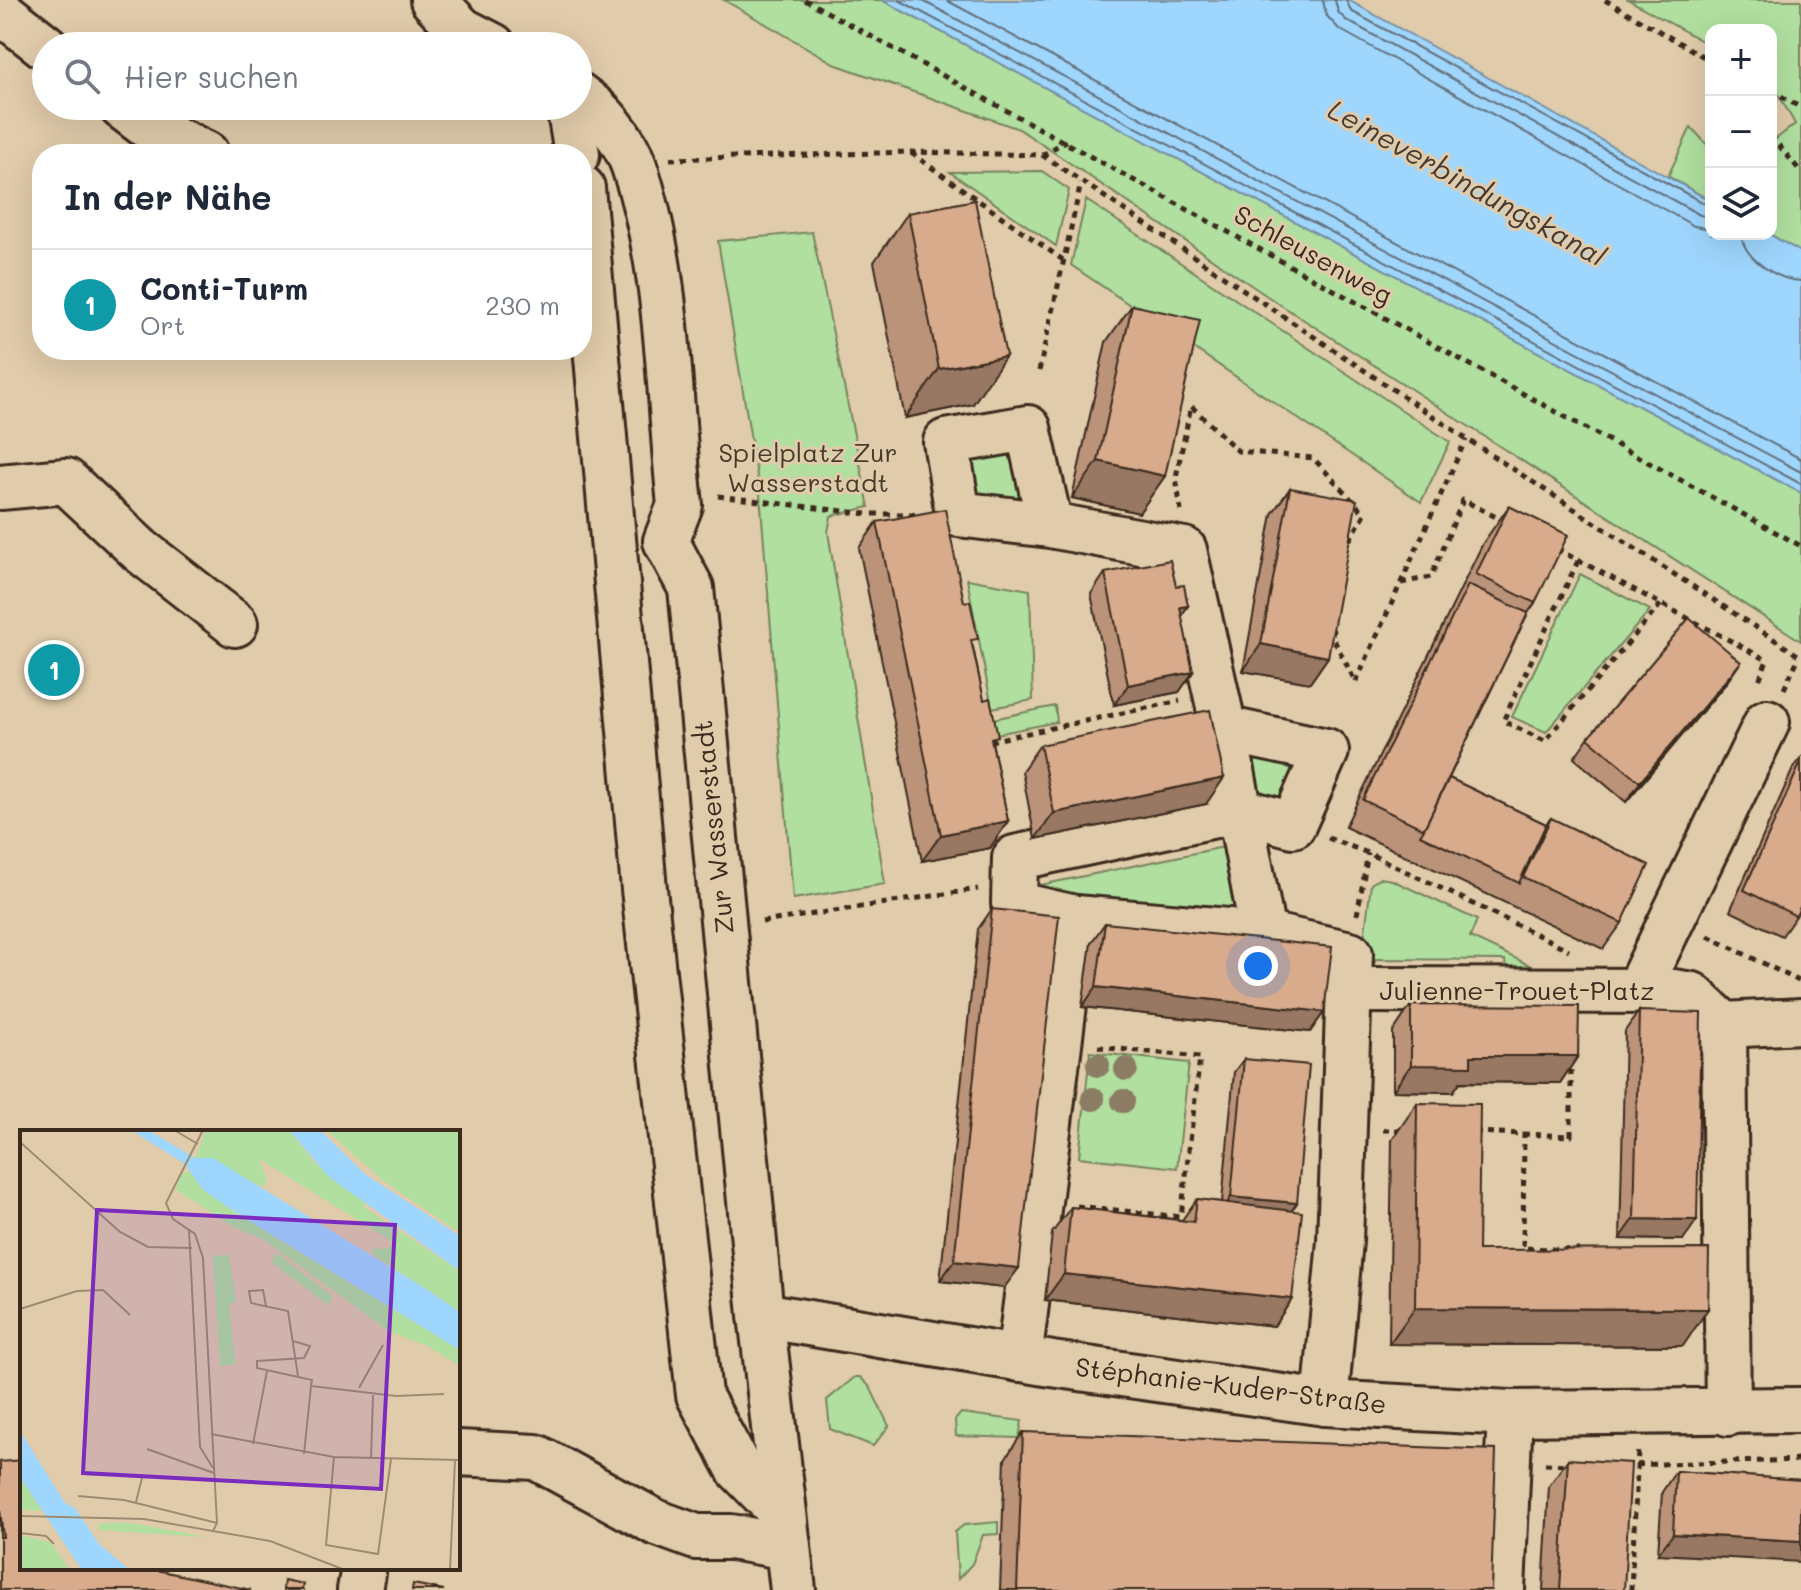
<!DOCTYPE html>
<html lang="de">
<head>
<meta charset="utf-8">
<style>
  :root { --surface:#fff; --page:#f6f6f7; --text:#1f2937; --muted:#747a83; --line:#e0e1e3; --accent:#3b2a1e }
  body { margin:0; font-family:Mali,sans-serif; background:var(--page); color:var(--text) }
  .controls { position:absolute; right:24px; top:24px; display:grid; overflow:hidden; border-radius:16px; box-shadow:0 8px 32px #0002 }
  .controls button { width:72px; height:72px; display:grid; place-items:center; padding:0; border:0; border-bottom:2px solid var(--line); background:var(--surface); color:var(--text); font:40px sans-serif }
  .you { position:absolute; left:1258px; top:966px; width:28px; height:28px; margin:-20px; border:6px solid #fff; border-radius:50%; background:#1a73e8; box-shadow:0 0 0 12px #1a73e833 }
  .badge { display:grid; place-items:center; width:52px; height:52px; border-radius:50%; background:var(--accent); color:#fff; font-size:26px; font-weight:700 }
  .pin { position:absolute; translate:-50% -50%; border:4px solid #fff; box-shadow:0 2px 8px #0006 }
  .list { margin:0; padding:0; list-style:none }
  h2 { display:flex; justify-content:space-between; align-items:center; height:104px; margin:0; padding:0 32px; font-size:34px }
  h2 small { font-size:26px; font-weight:400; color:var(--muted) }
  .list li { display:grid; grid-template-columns:52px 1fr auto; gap:24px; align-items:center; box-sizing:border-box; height:112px; padding:0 32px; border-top:2px solid var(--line) }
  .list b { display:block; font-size:30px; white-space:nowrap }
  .list p { margin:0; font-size:26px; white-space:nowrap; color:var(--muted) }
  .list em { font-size:26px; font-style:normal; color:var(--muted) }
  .icon { flex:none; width:44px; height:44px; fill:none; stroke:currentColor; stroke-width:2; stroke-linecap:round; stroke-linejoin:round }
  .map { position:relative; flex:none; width:1801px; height:1590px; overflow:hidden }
  .search { position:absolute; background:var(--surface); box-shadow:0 8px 32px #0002; left:32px; top:32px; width:560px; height:88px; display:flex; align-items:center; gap:20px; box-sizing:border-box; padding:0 28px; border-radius:44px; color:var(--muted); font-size:30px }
  .panel { position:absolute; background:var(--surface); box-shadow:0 8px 32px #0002; left:32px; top:144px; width:560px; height:216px; border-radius:32px }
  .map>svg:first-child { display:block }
  .green { fill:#b0df9f; stroke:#76845e; stroke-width:2 }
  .water { fill:#9fd6fe; stroke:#7791a4; stroke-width:2 }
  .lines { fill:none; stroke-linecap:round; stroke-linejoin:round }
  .shore { stroke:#636f78; stroke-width:2 }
  .minor-casing { stroke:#3b2a1e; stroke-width:50 }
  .path { stroke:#3b2a1e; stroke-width:5; stroke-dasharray:6 6; stroke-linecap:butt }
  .minor { stroke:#e0cbaa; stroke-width:44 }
  .tree { fill:#8c7c64 }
  .wall { fill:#bb9379; stroke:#3b2a1e; stroke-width:2 }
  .shaded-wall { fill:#987863; stroke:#3b2a1e; stroke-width:2 }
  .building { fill:#d9ab8d; stroke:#3b2a1e; stroke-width:2 }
  .labels { text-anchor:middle; stroke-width:6; stroke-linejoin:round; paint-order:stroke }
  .street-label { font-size:26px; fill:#3b2a1e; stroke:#e0cbaa }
  .park-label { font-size:26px; fill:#473c2b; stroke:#e0cbaa }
  .water-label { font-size:28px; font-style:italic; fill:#453b34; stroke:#e0cbaa }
  .inset-road { fill:none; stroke:#9e8b72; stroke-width:2 }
  .view { fill:#7b2cbf; fill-opacity:0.15; stroke:#7b2cbf; stroke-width:4 }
  .inset-edge { fill:none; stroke:#3b2a1e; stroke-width:4 }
</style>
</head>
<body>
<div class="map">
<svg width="1801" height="1590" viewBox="0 0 1801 1590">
  <rect width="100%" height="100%" fill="#e0cbaa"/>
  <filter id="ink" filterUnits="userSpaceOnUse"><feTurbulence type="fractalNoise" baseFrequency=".0125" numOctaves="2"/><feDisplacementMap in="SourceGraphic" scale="16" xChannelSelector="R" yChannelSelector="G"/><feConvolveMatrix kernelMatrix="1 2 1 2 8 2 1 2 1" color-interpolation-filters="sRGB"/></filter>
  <g filter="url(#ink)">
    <!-- green -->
    <g class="green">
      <path d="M724,0H882L1801,493V641L1270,298L1019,129L837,65Z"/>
      <path d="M1629,0H1801V252L1769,234L1771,143L1795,124L1771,81V30H1711V46Z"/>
      <path d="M1691,127L1711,149V201L1668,176Z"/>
      <path d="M1042,171L1069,190L1056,246L950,172Z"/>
      <path d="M1086,200L1450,442L1421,502L1071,265Z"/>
      <path d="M812,232L869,507L831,516L828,532L885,884L793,899L760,494L718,241Z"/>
      <path d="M1006,454L1014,460L1021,500L976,498L971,461Z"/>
      <path d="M1580,574L1650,610L1546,732L1512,717Z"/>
      <path d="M967,579L1030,590L1033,700L992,708Z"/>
      <path d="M1055,706L1057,722L996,734L993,719Z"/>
      <path d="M1256,756L1288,762L1294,771L1277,809L1261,813L1251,758Z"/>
      <path d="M1224,847L1238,916L1042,899L1036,886Z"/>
      <path d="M1380,878L1392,880L1477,920L1470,937L1542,971H1506L1505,960L1376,959L1373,968L1362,956L1371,884Z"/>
      <path d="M1090,1052L1189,1063L1177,1168L1079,1157Z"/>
      <path d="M855,1377H860L870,1387L889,1426L873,1446L830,1429L827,1400Z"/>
      <path d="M961,1413L1022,1421L1019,1438L956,1436L955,1420Z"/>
      <path d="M998,1522V1534L983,1535L972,1564L958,1579L955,1532L964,1525Z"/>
    </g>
    <!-- water -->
    <path class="water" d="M882,0H1348L1711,201V234H1769L1801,252V493Z"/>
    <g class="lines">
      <!-- shore -->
      <g class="shore">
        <path d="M899,0L1801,484"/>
        <path d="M921,0L1801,472"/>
        <path d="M946,0L1801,459"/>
        <path d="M1323,0L1326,15L1339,29L1694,226L1711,229"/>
        <path d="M1335,0L1338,12L1346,20L1700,215L1711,217"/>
        <path d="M1346,0L1351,11L1711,207"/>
        <path d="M1741,234C1744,259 1777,280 1801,281"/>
      </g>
      <defs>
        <g id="minor">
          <path d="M433,0L462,30L493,46"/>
          <path d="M0,11L46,47"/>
          <path d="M578,95C602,112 624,137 634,166C670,273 668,394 680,505L666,541L691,588L761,1315L793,1590"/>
          <path d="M121,106L146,125L206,154"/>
          <path d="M569,106L577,154"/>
          <path d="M582,188L644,889L699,1395L739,1469L784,1515"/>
          <path d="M0,487L66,481L141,551L235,624"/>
          <path d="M1050,525L1028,428L946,442L958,514L1050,525L1184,550L1224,729L1263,934"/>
          <path d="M1224,729L1326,751L1293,825L1238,810L1015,858L1014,904L1075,918L1263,934L1350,954L1340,1241L1325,1403"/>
          <path d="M1346,990L1667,991L1692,995L1724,1025L1801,1021"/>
          <path d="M1638,990L1767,722"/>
          <path d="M1724,1025L1728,1413"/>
          <path d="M761,1315L1052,1364L1325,1403L1510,1413L1801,1410"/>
          <path d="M1019,1359L1075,918"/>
          <path d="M458,1453L536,1457L655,1522L696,1537H731L788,1547"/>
          <path d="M360,1590L363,1573"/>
          <path d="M1502,1590L1510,1413"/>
        </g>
      </defs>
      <!-- minor casing -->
      <use href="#minor" class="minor-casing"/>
      <!-- path -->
      <g class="path">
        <path d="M805,0L1801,546"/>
        <path d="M1605,0L1711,61"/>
        <path d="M1771,90L1801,108"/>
        <path d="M1771,136L1801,172"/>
        <path d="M911,153L1063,260"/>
        <path d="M1042,155L1467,439L1801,657"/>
        <path d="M670,159L910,152L1042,155L1066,141"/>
        <path d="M1039,371L1081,183"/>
        <path d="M718,496L868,514H919"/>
        <path d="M1181,511L1176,477L1191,406L1238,451L1313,458L1365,514L1349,541"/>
        <path d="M1557,549L1767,660L1758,683"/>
        <path d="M1578,561L1503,721L1545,741L1661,604"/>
        <path d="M1401,583L1431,577L1463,500L1502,520"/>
        <path d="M1333,629L1332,636L1356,683"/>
        <path d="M1356,682L1466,439"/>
        <path d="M1784,689L1799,657"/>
        <path d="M990,741L1180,701"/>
        <path d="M1328,838L1368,853L1569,950"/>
        <path d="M1357,915L1368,853"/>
        <path d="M762,922L978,889"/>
        <path d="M1708,936L1799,981"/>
        <path d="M1098,1047L1200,1057L1181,1217"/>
        <path d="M1383,1130H1405"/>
        <path d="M1475,1132L1571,1136V1062"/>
        <path d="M1524,1132L1523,1248L1579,1250"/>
        <path d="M1077,1206L1191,1218"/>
        <path d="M1545,1464L1571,1465"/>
        <path d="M1625,1465L1801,1460"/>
        <path d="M1631,1590L1638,1451"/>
      </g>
      <!-- minor -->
      <use href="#minor" class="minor"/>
    </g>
    <!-- trees -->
    <g class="tree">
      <circle cx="1098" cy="1065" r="12"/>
      <circle cx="1126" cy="1069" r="12"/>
      <circle cx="1093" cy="1099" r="12"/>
      <circle cx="1123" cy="1101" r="12"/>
    </g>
    <!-- wall -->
    <g class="wall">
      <path d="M908,213L973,404L905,418L874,262Z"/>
      <path d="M1132,305L1165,476L1139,513L1072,498L1106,342Z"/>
      <path d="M1290,488L1328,657L1310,683L1243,671L1272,514Z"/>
      <path d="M1509,506L1535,603L1528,613L1449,778L1546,824L1551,818L1622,923L1603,949L1345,827L1483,543Z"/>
      <path d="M877,522L973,647L1008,821L990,848L922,861L859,548Z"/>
      <path d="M1105,573L1176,586L1188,606L1181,615L1193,672L1179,692L1114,705L1091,594Z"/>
      <path d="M1727,682L1626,802L1574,758L1588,738Z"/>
      <path d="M1040,745L1206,804L1035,839L1022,771Z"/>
      <path d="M1801,758V905L1796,916L1782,936L1730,911L1792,771Z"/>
      <path d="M992,909L1004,1288L940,1281L978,929Z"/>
      <path d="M1105,923L1324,1012L1310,1032L1082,1007L1091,943Z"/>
      <path d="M1411,1005L1578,1056L1560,1083L1460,1082L1453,1092L1393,1091V1032Z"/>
      <path d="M1639,1011L1683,1240L1620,1239L1625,1031Z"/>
      <path d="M1244,1059L1292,1211V1299L1274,1326L1045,1300L1052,1233L1071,1207L1182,1220L1197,1199L1222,1202L1234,1072Z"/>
      <path d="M1417,1103L1478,1250L1683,1346L1389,1344L1392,1140Z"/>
      <path d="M1023,1432L1491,1590H1000L1005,1459Z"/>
      <path d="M1568,1459L1624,1590H1543L1549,1486Z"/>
      <path d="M0,1462L22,1568L0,1590Z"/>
      <path d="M1676,1471L1801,1480L1658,1554L1662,1492Z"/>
    </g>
    <!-- shaded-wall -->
    <g class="shaded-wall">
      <path d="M1006,356L973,404L905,418L939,369Z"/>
      <path d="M1098,461L1165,476L1139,513L1072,498Z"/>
      <path d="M1188,606L1174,626L1180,607Z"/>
      <path d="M1261,644L1328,657L1310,683L1243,671Z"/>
      <path d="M1741,662L1727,682L1626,802L1640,782Z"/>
      <path d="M1193,672L1179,692L1114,705L1128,685Z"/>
      <path d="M1224,778L1206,804L1035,839L1054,813Z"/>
      <path d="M1008,821L990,848L922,861L941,835Z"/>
      <path d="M1096,987L1324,1012L1310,1032L1082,1007Z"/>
      <path d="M1471,1056H1578L1560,1083L1460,1082L1453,1092L1393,1091L1411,1065Z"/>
      <path d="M1231,1197L1297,1203L1287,1217L1222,1211Z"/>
      <path d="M1634,1219L1697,1220L1683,1240L1620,1239Z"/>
      <path d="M954,1261L1019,1268L1004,1288L940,1281Z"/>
      <path d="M1064,1274L1292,1299L1274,1326L1045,1300Z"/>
      <path d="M1415,1308L1708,1309L1683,1346L1389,1344Z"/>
      <path d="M1673,1534L1801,1541V1562L1658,1554Z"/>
    </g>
    <!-- building -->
    <g class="building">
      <path d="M975,200L1006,356L939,369L908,213Z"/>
      <path d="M1132,305L1200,320L1165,476L1098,461Z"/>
      <path d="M1290,488L1357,500L1328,657L1261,644Z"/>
      <path d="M1509,506L1568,535L1535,603L1476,574Z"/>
      <path d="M945,509L964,602L970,601L978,639L971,640L984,700L990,698L998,736L991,738L1008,821L941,835L877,522Z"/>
      <path d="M1170,560L1176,586L1184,585L1188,606L1180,607L1193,672L1128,685L1105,573Z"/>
      <path d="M1468,585L1528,613L1424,829L1363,800Z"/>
      <path d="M1689,618L1741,662L1640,782L1588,738Z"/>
      <path d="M1210,710L1224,778L1054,813L1040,745Z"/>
      <path d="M1801,762V905L1796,916L1744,890Z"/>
      <path d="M1449,778L1546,824L1519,883L1420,835L1424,829Z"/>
      <path d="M1551,818L1649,865L1622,923L1523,877Z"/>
      <path d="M992,909L1059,916L1019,1268L954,1261Z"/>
      <path d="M1105,923L1332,947L1324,1012L1096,987Z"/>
      <path d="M1411,1005L1579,1006L1578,1056H1471V1066L1411,1065Z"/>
      <path d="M1639,1011L1701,1013L1697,1220L1634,1219Z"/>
      <path d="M1244,1059L1309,1065L1297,1203L1231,1197Z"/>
      <path d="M1417,1103L1480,1104L1478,1250L1709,1249L1708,1309L1415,1308Z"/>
      <path d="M1197,1199L1302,1212L1292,1299L1064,1274L1071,1207L1194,1222Z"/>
      <path d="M1023,1432L1496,1450L1491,1590H1017Z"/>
      <path d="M1568,1459L1631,1463L1624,1590H1560Z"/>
      <path d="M22,1460V1568H147L251,1590H0V1537H3L0,1509V1462Z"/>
      <path d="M1676,1471L1801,1480V1541L1673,1534Z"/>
      <path d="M284,1580L303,1584L302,1590H304H283Z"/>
      <path d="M413,1584L444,1590H412Z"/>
    </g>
  </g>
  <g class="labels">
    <!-- street labels -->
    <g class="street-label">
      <text transform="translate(1313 255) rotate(29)" y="9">Schleusenweg</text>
      <text transform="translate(714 827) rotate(-96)" y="9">Zur Wasserstadt</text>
      <text x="1517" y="1000">Julienne-Trouet-Platz</text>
      <text transform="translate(1231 1386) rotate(7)" y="9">Stéphanie-Kuder-Straße</text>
    </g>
    <!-- park labels -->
    <g class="park-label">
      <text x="808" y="462">Spielplatz Zur<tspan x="808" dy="30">Wasserstadt</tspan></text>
    </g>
    <!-- water labels -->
    <g class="water-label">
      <text transform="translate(1467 183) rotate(29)" y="10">Leineverbindungskanal</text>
    </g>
  </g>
  <!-- overview -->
  <g transform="translate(20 1130)">
    <rect width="440" height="440" fill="#e0cbaa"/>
    <path d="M186,0H269L295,33L345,72V78L440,141V182L351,123L356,116L360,120L372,116L369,109L239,29L247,49L243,57L175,28ZM306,0H440V103L362,50ZM170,41L183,60L221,86L440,220V236L408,216L370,202L244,110L215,98L156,60L160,44ZM255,122L313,166L308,175L252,133ZM209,125L216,171L209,175L215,234L200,236L193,126ZM0,346L22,381L0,380ZM79,393H111L186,407L79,400ZM0,405L30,412L50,440H0Z" fill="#b0df9f"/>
    <path d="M111,0H128L175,28H193L403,157L440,182V220L221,86L183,60L165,34ZM269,0H300L345,44L440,106V141L309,47ZM0,301L45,373L56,379L79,414L110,440H62L0,347Z" fill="#9fd6fe"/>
    <path class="inset-road" d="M154,0L178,14M183,0L146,73L153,89L175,104L183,128L197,393L193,401M0,12L100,102L128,117L172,118M169,100L180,317L193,338M246,176L243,160L229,161L231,173L268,181L278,246M0,179L57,161L83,160L110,185M273,211L290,216L284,228L237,231V238L292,250L291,256M291,256L376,266L424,264M339,258L363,215M191,304L314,327L440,330M233,314L247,241M127,319L194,343M284,324L291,256M314,327L306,415L358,424L371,329M351,329L353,265M58,366L104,370L197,393M116,372L123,344M0,386L124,389L250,411L325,440M0,403L26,406L34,414M430,440L435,330"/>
    <path class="view" d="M77,80L375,95L361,359L63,343Z"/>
    <rect width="440" height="440" class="inset-edge"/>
  </g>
</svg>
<div class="controls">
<button>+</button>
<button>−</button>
<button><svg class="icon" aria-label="layers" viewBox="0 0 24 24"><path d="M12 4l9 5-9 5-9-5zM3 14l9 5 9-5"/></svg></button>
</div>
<div class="you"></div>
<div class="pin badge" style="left:54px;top:670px;background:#0f9aa8">1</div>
<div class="search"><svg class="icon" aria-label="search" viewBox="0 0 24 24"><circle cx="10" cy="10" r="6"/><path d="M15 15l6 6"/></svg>Hier suchen</div>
<section class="panel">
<h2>In der Nähe<small></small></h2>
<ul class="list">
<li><span class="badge" style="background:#0f9aa8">1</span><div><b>Conti-Turm</b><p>Ort</p></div><em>230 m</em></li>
</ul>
</section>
</div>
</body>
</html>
